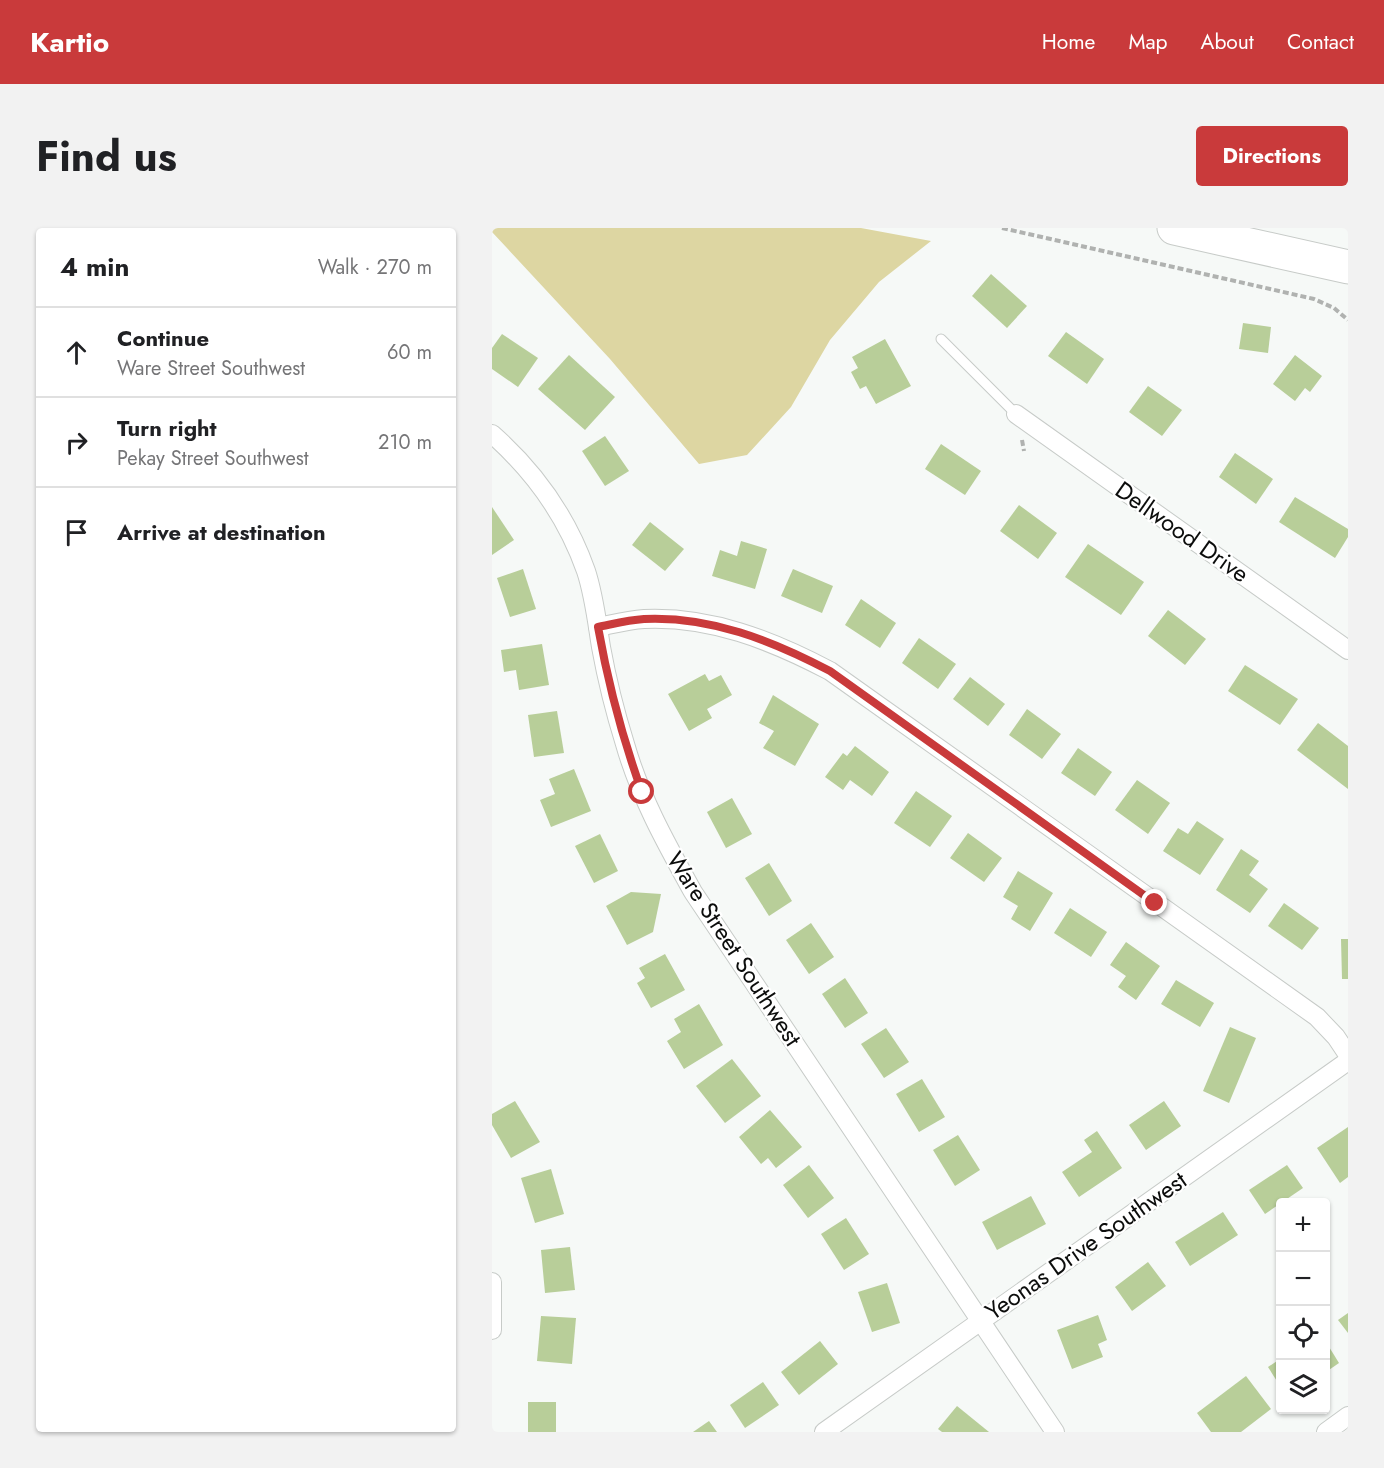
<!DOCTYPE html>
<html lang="en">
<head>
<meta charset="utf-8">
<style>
  :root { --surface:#fff; --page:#f2f2f2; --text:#202124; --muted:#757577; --line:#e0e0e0; --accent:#c93a3b }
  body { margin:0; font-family:Jost,sans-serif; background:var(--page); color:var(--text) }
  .controls { position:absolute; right:18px; bottom:18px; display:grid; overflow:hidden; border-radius:6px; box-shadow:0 2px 4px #0004 }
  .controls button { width:54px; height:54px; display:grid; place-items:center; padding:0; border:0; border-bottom:2px solid var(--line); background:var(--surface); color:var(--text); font:30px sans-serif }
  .stop { position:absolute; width:18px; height:18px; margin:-14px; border:4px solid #c93a3b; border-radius:50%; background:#fff }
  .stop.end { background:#c93a3b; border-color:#fff; box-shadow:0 2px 6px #0008 }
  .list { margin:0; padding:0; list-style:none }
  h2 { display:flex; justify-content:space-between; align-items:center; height:78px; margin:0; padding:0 24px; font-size:26px }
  h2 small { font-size:20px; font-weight:400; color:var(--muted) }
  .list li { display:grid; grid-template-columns:39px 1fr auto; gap:18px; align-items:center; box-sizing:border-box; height:90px; padding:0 24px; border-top:2px solid var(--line) }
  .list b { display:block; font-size:22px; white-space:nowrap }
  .list p { margin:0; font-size:20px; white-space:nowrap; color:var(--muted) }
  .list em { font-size:20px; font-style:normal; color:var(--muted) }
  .icon { flex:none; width:33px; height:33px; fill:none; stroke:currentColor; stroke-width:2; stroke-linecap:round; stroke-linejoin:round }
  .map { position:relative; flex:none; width:856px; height:1204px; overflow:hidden; border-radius:6px }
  header { display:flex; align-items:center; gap:36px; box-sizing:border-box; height:84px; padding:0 30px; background:var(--accent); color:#fff }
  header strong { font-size:28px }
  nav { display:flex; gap:33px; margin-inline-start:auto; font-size:21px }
  .intro { display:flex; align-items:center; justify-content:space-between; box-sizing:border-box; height:144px; padding:0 36px }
  h1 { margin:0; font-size:42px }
  .button { padding:15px 27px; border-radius:6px; background:var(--accent); color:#fff; font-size:21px; font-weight:700 }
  main { display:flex; gap:36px; padding:0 36px }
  aside { flex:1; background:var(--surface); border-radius:6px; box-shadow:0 2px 4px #0004 }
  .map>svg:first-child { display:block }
  .green { fill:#ddd6a2 }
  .building { fill:#b8ce99 }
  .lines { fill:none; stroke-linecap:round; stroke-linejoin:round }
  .service-casing { stroke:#c7cbc8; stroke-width:11 }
  .minor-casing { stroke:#c7cbc8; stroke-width:20 }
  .motorway-casing { stroke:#c7cbc8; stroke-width:35 }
  .path { stroke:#b0b2b0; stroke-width:4; stroke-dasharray:6 3; stroke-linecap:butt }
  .service { stroke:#fff; stroke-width:9 }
  .minor { stroke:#fff; stroke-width:18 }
  .motorway { stroke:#fff; stroke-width:33 }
  .route { stroke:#c93a3b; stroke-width:8 }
  .labels { text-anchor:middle; stroke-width:4.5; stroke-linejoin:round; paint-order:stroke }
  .street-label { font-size:24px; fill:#0c0d0c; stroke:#fff }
</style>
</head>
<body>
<header>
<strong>Kartio</strong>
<nav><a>Home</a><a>Map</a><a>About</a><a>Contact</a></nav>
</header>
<div class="intro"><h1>Find us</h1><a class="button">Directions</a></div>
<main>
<aside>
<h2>4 min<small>Walk · 270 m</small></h2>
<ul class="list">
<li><svg class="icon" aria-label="ahead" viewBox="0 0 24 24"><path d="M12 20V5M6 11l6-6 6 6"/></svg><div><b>Continue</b><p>Ware Street Southwest</p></div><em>60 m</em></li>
<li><svg class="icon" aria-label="right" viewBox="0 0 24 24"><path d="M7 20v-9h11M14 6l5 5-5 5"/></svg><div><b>Turn right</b><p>Pekay Street Southwest</p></div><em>210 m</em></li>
<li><svg class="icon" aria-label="arrive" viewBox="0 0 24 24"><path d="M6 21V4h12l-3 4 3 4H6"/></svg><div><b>Arrive at destination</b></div></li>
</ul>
</aside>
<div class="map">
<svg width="856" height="1204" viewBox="0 0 856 1204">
  <rect width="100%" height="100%" fill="#f6f9f7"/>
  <!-- green -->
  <path class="green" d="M0,0H369L439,13L387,54L338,112L299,179L255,227L207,236L118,131L0,4Z"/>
  <!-- building -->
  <g class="building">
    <path d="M499,46L535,78L515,100L480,68Z"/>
    <path d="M751,95L779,99L776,125L747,121Z"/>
    <path d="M574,104L612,131L595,156L556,128Z"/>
    <path d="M10,106L46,130L26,159L0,141V120Z"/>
    <path d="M393,111L419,158L384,176L374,158L368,161L359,144L366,140L360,129Z"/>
    <path d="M77,127L123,169L93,202L46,161Z"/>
    <path d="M803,127L830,148L818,164L813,160L803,173L781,156Z"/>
    <path d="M656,158L690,182L670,208L637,184Z"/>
    <path d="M113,208L137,243L113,258L90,223Z"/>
    <path d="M449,216L489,243L473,267L433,241Z"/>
    <path d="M743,225L781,251L764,276L727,249Z"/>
    <path d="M803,269L856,301V309L843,330L787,294Z"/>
    <path d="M527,277L565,305L546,331L508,303Z"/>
    <path d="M0,279L22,312L0,327Z"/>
    <path d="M158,294L192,321L173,343L140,317Z"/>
    <path d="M249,313L275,321L263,361L220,348L228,322L245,328Z"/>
    <path d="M596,316L652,354L629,387L573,349Z"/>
    <path d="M31,341L44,381L18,389L5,350Z"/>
    <path d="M301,341L341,358L330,385L289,368Z"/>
    <path d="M369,371L404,395L388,420L353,397Z"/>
    <path d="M676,382L714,411L693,437L656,408Z"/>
    <path d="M427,410L464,436L446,461L410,435Z"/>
    <path d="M50,416L57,457L27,462L24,442L12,444L9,422Z"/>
    <path d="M753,437L806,471L788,497L736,463Z"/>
    <path d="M213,446L217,453L229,447L240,467L215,481L220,490L197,503L176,466Z"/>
    <path d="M478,449L513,476L496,498L461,471Z"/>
    <path d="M281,467L327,496L303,538L271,520L282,503L267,495Z"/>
    <path d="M535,481L569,506L550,531L517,507Z"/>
    <path d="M65,483L72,525L42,529L36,487Z"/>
    <path d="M826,495L856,518V561L805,522Z"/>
    <path d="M363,518L397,544L380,568L358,552L351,562L333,549L351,525L355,528Z"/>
    <path d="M586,520L620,544L603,568L569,545Z"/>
    <path d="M82,541L99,583L59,599L48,572L63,566L57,551Z"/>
    <path d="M645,552L678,575L656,606L623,582Z"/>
    <path d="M424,563L460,588L438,619L402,595Z"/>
    <path d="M240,570L260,606L234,620L215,584Z"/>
    <path d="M705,593L732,611L708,647L671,623L686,600L696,606Z"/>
    <path d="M476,605L510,630L492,654L458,630Z"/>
    <path d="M108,606L126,643L102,655L83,618Z"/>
    <path d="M749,621L767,633L757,647L776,661L758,685L724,662Z"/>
    <path d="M277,635L300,673L277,688L253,650Z"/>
    <path d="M526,643L561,665L538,703L519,691L526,678L511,669Z"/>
    <path d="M139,664L169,666L161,704L135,717L114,678Z"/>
    <path d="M792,675L827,700L810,722L776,698Z"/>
    <path d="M578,680L615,704L599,729L562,705Z"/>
    <path d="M319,695L342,729L317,746L294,712Z"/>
    <path d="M849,711H856V751H850Z"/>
    <path d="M634,714L668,738L644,772L626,759L634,748L618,737Z"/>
    <path d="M173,726L193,762L159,780L145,755L153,750L147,740Z"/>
    <path d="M353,750L376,785L353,800L330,766Z"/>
    <path d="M684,752L722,775L708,799L669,776Z"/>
    <path d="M207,776L231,817L192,841L175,813L189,804L182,791Z"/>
    <path d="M738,799L764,810L737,875L711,863Z"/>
    <path d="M394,800L417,834L392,850L369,816Z"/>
    <path d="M240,831L269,868L233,895L204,858Z"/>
    <path d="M430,851L453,889L427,904L404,866Z"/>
    <path d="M23,873L48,914L19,930L0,897V886Z"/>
    <path d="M672,873L689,898L654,922L637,897Z"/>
    <path d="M278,882L310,919L284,940L276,930L269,936L247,909Z"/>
    <path d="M856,899V949L848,955L825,920Z"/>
    <path d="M605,903L630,940L587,969L570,944L600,924L592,912Z"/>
    <path d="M466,907L488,942L463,958L441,922Z"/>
    <path d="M317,937L342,970L316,990L291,957Z"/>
    <path d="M795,937L811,960L773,986L757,962Z"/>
    <path d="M59,941L72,986L43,995L29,950Z"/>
    <path d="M539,968L554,996L505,1022L490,994Z"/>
    <path d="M731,984L746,1007L698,1038L683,1014Z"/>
    <path d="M354,990L377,1026L352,1042L329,1006Z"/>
    <path d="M78,1019L83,1062L53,1065L49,1022Z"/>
    <path d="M656,1034L674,1058L640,1083L623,1059Z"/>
    <path d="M395,1055L408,1095L380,1104L366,1064Z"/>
    <path d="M856,1085V1105L846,1092Z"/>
    <path d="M606,1087L615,1112L606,1116L611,1129L580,1141L565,1102Z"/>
    <path d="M49,1088L84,1090L80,1136L45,1133Z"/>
    <path d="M328,1113L346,1136L307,1167L289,1144Z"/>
    <path d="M834,1114L847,1135L834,1144Z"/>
    <path d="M788,1131V1158L776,1139Z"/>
    <path d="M754,1148L779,1181L749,1204H719L705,1185Z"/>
    <path d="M271,1154L287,1177L253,1200L238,1177Z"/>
    <rect x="36" y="1174" width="28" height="30"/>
    <path d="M465,1178L497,1204H450L446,1201Z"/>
    <path d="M217,1193L225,1204H201Z"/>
  </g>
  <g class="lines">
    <defs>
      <path id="service" d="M449,111L524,186"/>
      <g id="minor">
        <path d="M524,186L856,422"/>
        <path d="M0,206C43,244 75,289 94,343C102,367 105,394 109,419C115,452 123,484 133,516C148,569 175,617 201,664L563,1204"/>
        <path d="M106,399C121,396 136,392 152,391C218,388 279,412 338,443L825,789L844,809L856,827"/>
        <path d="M0,1054V1102"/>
        <path d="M332,1204L856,833"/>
        <path d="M834,1204L856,1188"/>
      </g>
      <path id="motorway" d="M682,0L856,39"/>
    </defs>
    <!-- service casing -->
    <use href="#service" class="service-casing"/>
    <!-- minor casing -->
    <use href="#minor" class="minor-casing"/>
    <!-- motorway casing -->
    <use href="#motorway" class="motorway-casing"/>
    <!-- path -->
    <g class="path">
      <path d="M510,0L822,71L842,80L856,92"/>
      <path d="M530,212L532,223"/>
    </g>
    <!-- service -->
    <use href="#service" class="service"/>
    <!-- minor -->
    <use href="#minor" class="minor"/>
    <!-- motorway -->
    <use href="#motorway" class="motorway"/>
  </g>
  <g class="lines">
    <!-- route -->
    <path class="route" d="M150,564C130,509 116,455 106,399C121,396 136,392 152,391C218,388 279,412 338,443L663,675"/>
  </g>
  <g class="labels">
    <!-- street labels -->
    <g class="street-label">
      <text transform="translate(690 304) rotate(35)" y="8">Dellwood Drive</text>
      <text transform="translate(242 721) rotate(57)" y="8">Ware Street Southwest</text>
      <text transform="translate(594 1018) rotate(-35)" y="8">Yeonas Drive Southwest</text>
    </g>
  </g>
</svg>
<div class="controls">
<button>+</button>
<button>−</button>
<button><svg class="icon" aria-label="locate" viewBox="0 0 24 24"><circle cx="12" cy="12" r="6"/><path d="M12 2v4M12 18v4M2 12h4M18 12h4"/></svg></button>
<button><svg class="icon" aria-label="layers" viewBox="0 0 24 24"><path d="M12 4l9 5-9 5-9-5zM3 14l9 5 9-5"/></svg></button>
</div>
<div class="stop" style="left:150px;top:564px"></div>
<div class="stop end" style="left:663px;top:675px"></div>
</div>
</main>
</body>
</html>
